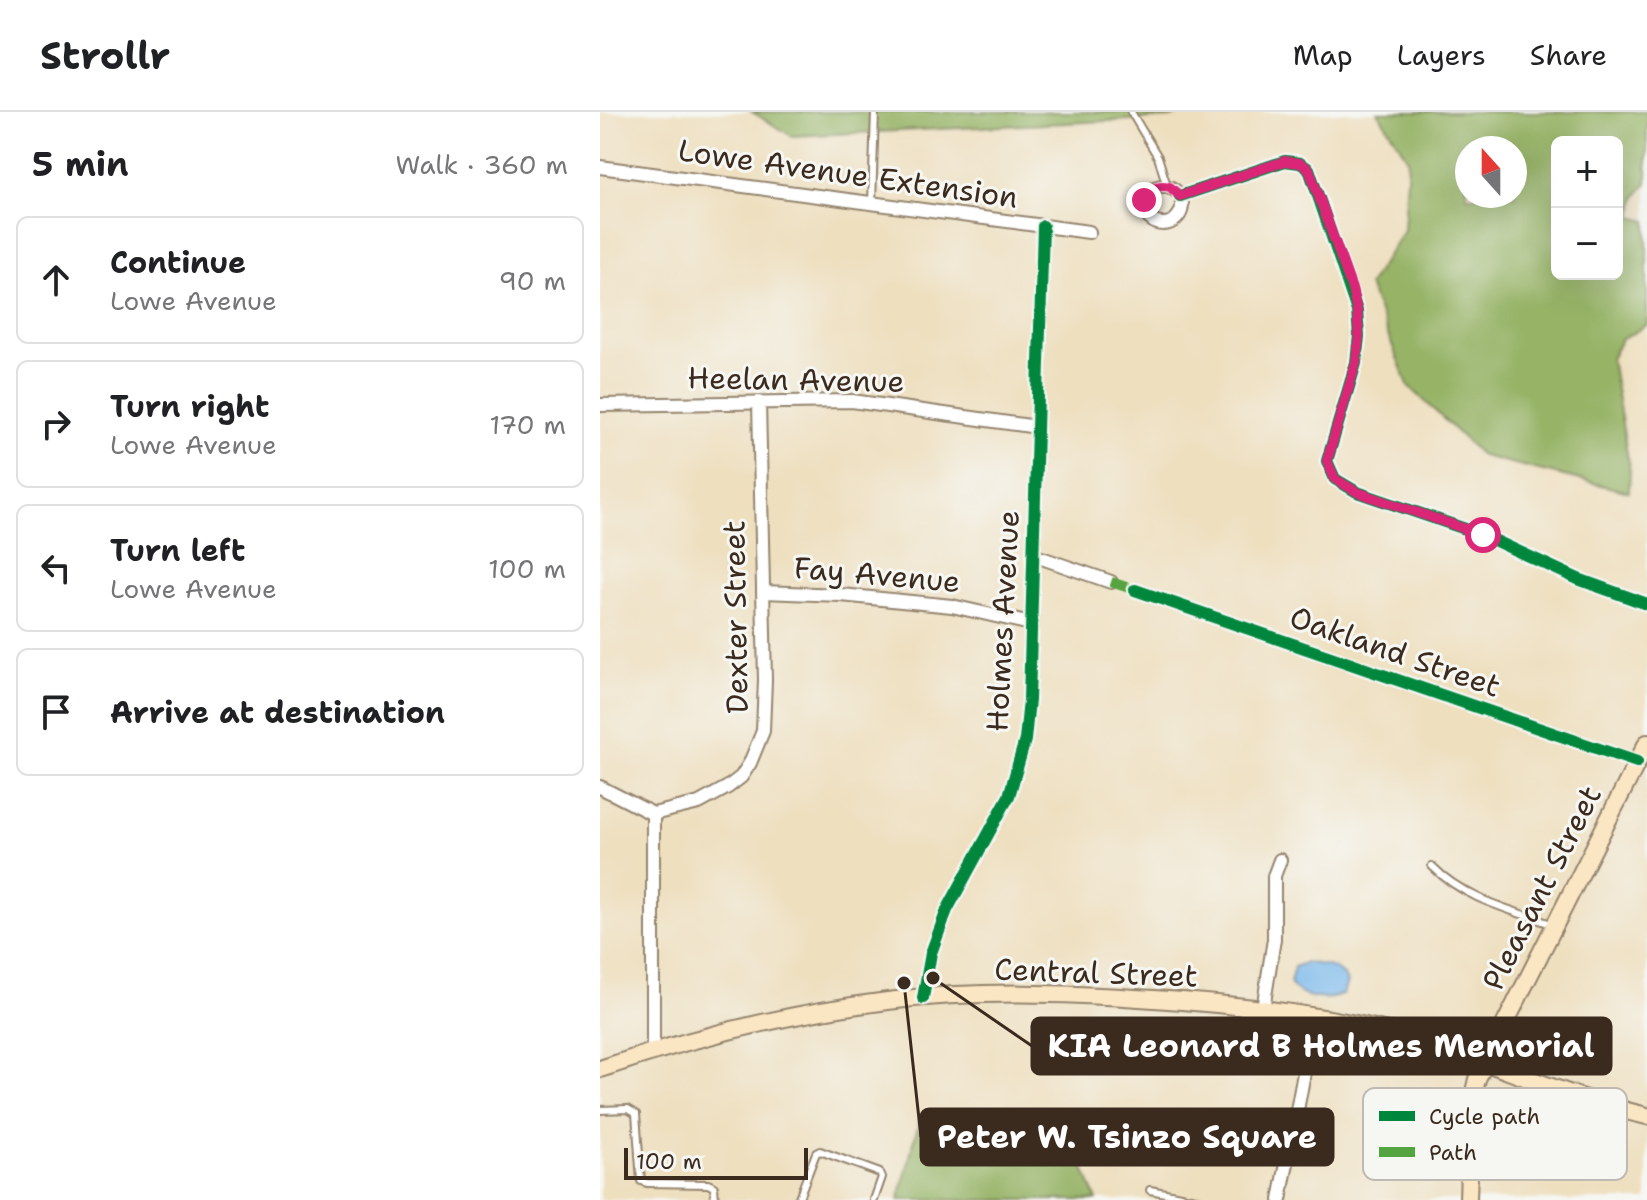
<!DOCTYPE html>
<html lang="en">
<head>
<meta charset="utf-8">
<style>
  :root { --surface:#fff; --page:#f6f6f6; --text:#202124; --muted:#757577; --line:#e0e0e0 }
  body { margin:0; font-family:"Shantell Sans",sans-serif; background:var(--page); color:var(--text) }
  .controls { position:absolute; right:24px; top:24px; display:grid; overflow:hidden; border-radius:12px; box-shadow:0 8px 32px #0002 }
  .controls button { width:72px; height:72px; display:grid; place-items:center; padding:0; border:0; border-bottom:2px solid var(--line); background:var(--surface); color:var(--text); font:40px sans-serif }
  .compass { position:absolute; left:855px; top:24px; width:72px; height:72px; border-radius:50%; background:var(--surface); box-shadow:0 8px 32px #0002; rotate:339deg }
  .scale { position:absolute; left:24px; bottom:20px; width:184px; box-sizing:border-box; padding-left:8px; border:4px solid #3b2a1e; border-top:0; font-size:22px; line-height:28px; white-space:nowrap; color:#3b2a1e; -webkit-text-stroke:6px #f6f6f2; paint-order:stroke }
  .stop { position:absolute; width:24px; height:24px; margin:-18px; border:6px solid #db2777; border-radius:50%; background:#fff }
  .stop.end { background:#db2777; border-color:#fff; box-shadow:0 2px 8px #0008 }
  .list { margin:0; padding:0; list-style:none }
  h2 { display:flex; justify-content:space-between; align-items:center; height:104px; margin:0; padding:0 32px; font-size:34px }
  h2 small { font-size:26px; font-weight:400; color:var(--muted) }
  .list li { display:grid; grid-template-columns:52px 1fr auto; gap:24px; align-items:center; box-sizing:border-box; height:128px; margin:0 16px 16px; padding:0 16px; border:2px solid var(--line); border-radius:12px }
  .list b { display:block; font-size:30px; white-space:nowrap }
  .list p { margin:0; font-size:26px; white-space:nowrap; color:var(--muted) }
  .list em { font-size:26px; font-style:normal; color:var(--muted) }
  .icon { flex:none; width:44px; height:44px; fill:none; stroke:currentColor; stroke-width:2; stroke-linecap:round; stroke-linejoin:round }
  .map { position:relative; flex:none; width:1047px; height:1088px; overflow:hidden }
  header { display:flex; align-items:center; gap:48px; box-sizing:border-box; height:112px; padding:0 40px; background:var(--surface); border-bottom:2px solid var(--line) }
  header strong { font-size:38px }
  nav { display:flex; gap:44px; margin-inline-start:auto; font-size:28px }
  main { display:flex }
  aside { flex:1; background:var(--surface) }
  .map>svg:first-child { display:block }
  .forest { fill:#96b366; stroke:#686e42; stroke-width:2; fill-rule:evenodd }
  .water { fill:#77b7eb; stroke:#597084; stroke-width:2 }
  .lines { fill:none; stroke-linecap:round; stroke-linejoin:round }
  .lane-casing { stroke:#94846e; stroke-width:10 }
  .street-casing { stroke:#94846e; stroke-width:16 }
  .secondary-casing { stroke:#94846e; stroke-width:20 }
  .lane { stroke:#fff; stroke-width:6 }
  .street { stroke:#fff; stroke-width:12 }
  .secondary { stroke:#fbe6c4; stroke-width:16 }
  .quiet { stroke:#54a441; stroke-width:10; stroke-dasharray:20 10; stroke-linecap:butt }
  .cycleway-casing { stroke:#f6f6f2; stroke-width:17 }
  .cycleway { stroke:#00873e; stroke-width:12 }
  .route { stroke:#db2777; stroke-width:10 }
  .labels { text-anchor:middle; stroke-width:6; stroke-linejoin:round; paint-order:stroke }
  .street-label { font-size:30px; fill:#3b2a1e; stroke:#f6f6f2 }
  .key { fill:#f6f6f2; stroke:#beb9b2; stroke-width:2 }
  .key-label { font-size:22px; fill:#3b2a1e }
  .leader { fill:none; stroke:#3b2a1e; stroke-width:3 }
  .callout-dot { fill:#3b2a1e; stroke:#f6f6f2; stroke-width:3 }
  .callout { fill:#3b2a1e; stroke:#3b2a1e; stroke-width:3 }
  .callout-label { font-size:32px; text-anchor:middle; font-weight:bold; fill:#fff }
</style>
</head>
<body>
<header>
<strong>Strollr</strong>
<nav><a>Map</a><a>Layers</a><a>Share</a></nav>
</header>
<main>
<aside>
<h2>5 min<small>Walk · 360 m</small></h2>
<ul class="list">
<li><svg class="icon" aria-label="ahead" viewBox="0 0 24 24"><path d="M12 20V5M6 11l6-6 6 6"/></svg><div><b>Continue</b><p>Lowe Avenue</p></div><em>90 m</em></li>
<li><svg class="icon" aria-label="right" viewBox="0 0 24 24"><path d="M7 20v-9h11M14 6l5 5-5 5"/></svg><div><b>Turn right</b><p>Lowe Avenue</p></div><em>170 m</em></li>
<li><svg class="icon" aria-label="left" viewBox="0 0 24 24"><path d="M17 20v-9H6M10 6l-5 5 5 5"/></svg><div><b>Turn left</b><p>Lowe Avenue</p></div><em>100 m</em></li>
<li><svg class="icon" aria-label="arrive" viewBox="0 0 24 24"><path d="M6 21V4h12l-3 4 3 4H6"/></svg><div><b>Arrive at destination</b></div></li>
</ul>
</aside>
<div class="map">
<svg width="1047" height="1088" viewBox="0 0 1047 1088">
  <rect width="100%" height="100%" fill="#f6f6f2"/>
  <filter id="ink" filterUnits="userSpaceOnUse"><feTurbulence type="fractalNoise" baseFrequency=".0125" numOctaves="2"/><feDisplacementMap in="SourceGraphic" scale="16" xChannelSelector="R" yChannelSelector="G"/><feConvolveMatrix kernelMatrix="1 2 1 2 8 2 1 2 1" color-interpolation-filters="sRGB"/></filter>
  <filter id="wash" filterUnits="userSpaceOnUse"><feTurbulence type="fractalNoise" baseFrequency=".006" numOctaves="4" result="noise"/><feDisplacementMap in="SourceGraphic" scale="32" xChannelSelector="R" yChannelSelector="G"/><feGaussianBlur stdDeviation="1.8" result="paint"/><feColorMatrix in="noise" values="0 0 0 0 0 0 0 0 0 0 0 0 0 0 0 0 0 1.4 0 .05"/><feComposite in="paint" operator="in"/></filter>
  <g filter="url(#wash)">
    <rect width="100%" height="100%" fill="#eedfbf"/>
    <!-- forest -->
    <g class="forest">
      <path d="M152,0H584L571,6L192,24Z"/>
      <path d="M778,0H1047V71L1036,85L1032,105L1047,109V213L1021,228L1011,247L1030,359L1029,380L882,344L808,273L768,173L804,118L808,47ZM1017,30V162H957V30ZM915,36V84H867V36Z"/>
      <path d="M321,1002L471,1026L497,1088H299Z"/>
    </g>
    <!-- water -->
    <path class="water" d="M704,851C720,852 740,853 747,870L743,882C728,890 699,887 690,871L694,855Z"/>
  </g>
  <g filter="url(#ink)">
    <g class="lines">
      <defs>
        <g id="lane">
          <path d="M531,0L558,45L567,74"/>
          <path d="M272,91L275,0"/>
          <path d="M832,754C864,787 909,797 951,812"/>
          <path d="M0,998L28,997L36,1002L41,1069L47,1071L108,1072L114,1075L115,1088"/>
          <path d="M550,1078L601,1088"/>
          <path d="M198,1088L216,1041L220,1039L280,1061L282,1065L274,1088"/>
        </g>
        <g id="street">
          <path d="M0,55L489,120"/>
          <circle cx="563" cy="93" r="19"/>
          <path d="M580,84L685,49L700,51L709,57L757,199L759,224L756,251L727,349L735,367L757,380L883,423L978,467L1047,492"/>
          <path d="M0,293L252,289L437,315"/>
          <path d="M433,443L511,470"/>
          <path d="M535,478L1037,650"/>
          <path d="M163,480L241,483L352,494L431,512"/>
          <path d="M0,675L53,702"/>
          <path d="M53,702L99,691L128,675L141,665L150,651L163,619L165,568L159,290"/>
          <path d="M53,702V939"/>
          <path d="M323,886L331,841L347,798L409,684L425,628L429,588L443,114"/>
          <path d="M663,897L674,827V764L680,748"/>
          <path d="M680,1088L715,903"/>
        </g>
        <g id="secondary">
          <path d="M0,957C94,925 189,901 288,889C376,878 466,881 554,887C633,892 711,901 788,919C876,941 958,984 1047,1004"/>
          <path d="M868,1088L871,993L877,967L1047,631"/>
        </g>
      </defs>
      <!-- lane casing -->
      <use href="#lane" class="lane-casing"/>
      <!-- street casing -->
      <use href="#street" class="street-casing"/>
      <!-- secondary casing -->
      <use href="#secondary" class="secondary-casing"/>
      <!-- lane -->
      <use href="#lane" class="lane"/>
      <!-- street -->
      <use href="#street" class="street"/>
      <!-- secondary -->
      <use href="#secondary" class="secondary"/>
      <!-- quiet -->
      <path class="quiet" d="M511,470L535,478"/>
      <defs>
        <g id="cycleway">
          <path d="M580,84L685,49L700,51L709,57L757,199L759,224L756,251L727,349L735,367L757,380L883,423L978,467L1047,492"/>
          <path d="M535,478L1037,650"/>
          <path d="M323,886L331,841L347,798L409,684L425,628L429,588L443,114"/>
        </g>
      </defs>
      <!-- cycleway casing -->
      <use href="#cycleway" class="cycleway-casing"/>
      <!-- cycleway -->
      <use href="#cycleway" class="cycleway"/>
    </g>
  </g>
  <g class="lines" filter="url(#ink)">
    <!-- route -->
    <path class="route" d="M544,88C549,76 558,72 570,75L580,84L685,49L700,51L709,57L752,177L757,199L759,224L756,251L727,349L735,367L757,380L883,423"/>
  </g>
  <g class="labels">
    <!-- street labels -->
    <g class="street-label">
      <text transform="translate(248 62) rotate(8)" y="10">Lowe Avenue Extension</text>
      <text transform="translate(196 268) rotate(1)" y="10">Heelan Avenue</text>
      <text transform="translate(277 463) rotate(5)" y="10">Fay Avenue</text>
      <text transform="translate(136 505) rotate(-91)" y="10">Dexter Street</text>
      <text transform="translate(403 509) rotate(-87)" y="10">Holmes Avenue</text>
      <text transform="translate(795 540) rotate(19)" y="10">Oakland Street</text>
      <text transform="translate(942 776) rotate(-63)" y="10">Pleasant Street</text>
      <text transform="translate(496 861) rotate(2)" y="10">Central Street</text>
    </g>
  </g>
  <!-- legend -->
  <rect x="763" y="976" width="264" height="92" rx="12" class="key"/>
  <rect x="779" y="999" width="36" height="10" fill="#00873e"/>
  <rect x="779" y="1035" width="36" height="10" fill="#54a441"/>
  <g class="key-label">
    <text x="829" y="1012">Cycle path</text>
    <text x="829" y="1048">Path</text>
  </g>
  <!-- callouts -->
  <path class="leader" d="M333 866L432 934M304 871L321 1025"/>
  <g class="callout-dot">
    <circle cx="333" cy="866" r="8"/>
    <circle cx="304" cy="871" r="8"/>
  </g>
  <g class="callout">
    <rect x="432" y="906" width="579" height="56" rx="8"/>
    <rect x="321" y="997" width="412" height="56" rx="8"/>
  </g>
  <g class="callout-label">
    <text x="721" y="945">KIA Leonard B Holmes Memorial</text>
    <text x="527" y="1036">Peter W. Tsinzo Square</text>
  </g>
</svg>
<div class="controls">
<button>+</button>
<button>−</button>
</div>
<svg class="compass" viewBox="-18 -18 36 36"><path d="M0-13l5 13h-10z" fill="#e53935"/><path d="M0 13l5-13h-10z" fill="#757577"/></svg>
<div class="scale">100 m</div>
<div class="stop" style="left:883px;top:423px"></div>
<div class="stop end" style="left:544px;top:88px"></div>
</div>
</main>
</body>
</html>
